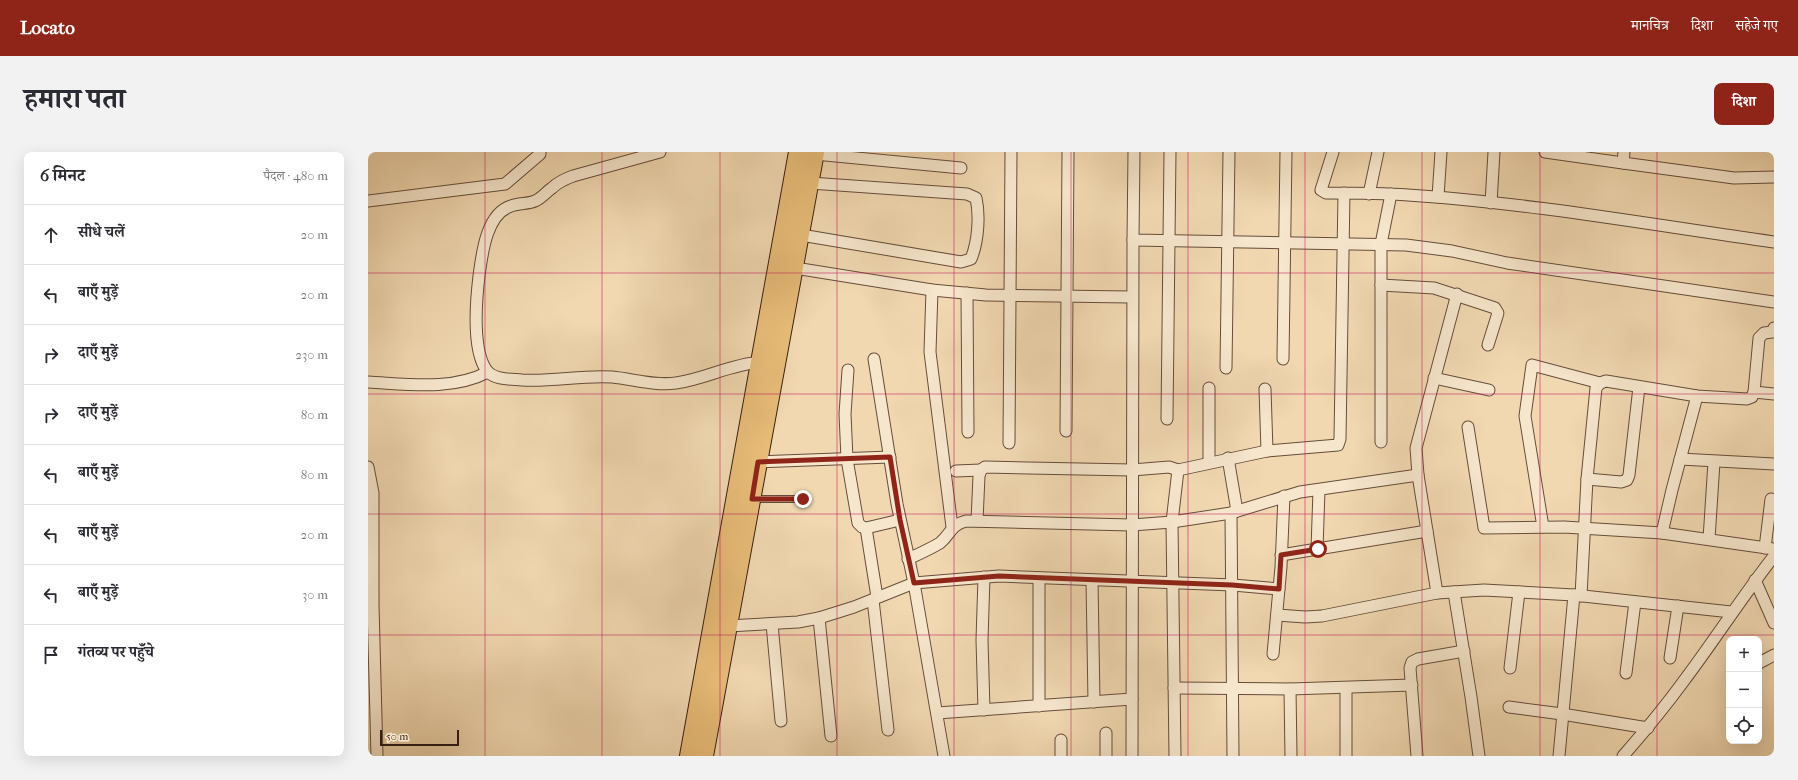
<!DOCTYPE html>
<html lang="hi">
<head>
<meta charset="utf-8">
<style>
  :root { --surface:#fff; --page:#f2f2f3; --text:#2b2b33; --muted:#7c7c81; --line:#e1e1e2; --accent:#8f2418 }
  body { margin:0; font-family:"IM FELL French Canon","Noto Serif Devanagari",serif; background:var(--page); color:var(--text) }
  .controls { position:absolute; right:12px; bottom:12px; display:grid; overflow:hidden; border-radius:8px; box-shadow:0 4px 16px #0002 }
  .controls button { width:36px; height:36px; display:grid; place-items:center; padding:0; border:0; border-bottom:1px solid var(--line); background:var(--surface); color:var(--text); font:20px sans-serif }
  .scale { position:absolute; left:12px; bottom:10px; width:79px; box-sizing:border-box; padding-left:4px; border:2px solid #381f14; border-top:0; font-size:11px; line-height:14px; white-space:nowrap; color:#381f14; -webkit-text-stroke:3px #f6e6cc; paint-order:stroke }
  .stop { position:absolute; width:12px; height:12px; margin:-9px; border:3px solid #8f2418; border-radius:50%; background:#fff }
  .stop.end { background:#8f2418; border-color:#fff; box-shadow:0 1px 4px #0008 }
  .list { margin:0; padding:0; list-style:none }
  h2 { display:flex; justify-content:space-between; align-items:center; height:52px; margin:0; padding:0 16px; font-size:17px }
  h2 small { font-size:13px; font-weight:400; color:var(--muted) }
  .list li { display:grid; grid-template-columns:26px 1fr auto; gap:12px; align-items:center; box-sizing:border-box; height:60px; padding:0 16px; border-top:1px solid var(--line) }
  .list b { display:block; font-size:15px; white-space:nowrap }
  .list em { font-size:13px; font-style:normal; color:var(--muted) }
  .icon { flex:none; width:22px; height:22px; fill:none; stroke:currentColor; stroke-width:2; stroke-linecap:round; stroke-linejoin:round }
  .map { position:relative; flex:none; width:1406px; height:604px; overflow:hidden; border-radius:8px }
  header { display:flex; align-items:center; gap:24px; box-sizing:border-box; height:56px; padding:0 20px; background:var(--accent); color:#fff }
  header strong { font-size:19px }
  nav { display:flex; gap:22px; margin-inline-start:auto; font-size:14px }
  .intro { display:flex; align-items:center; justify-content:space-between; box-sizing:border-box; height:96px; padding:0 24px }
  h1 { margin:0; font-size:28px }
  .button { padding:10px 18px; border-radius:8px; background:var(--accent); color:#fff; font-size:14px; font-weight:700 }
  main { display:flex; gap:24px; padding:0 24px }
  aside { flex:1; background:var(--surface); border-radius:8px; box-shadow:0 4px 16px #0002 }
  .map>svg:first-child { display:block }
  .lines { fill:none; stroke-linecap:round; stroke-linejoin:round }
  .lane-casing { stroke:#664d3b; stroke-width:8 }
  .street-casing { stroke:#664d3b; stroke-width:13 }
  .primary-casing { stroke:#381f14; stroke-width:20 }
  .lane { stroke:#f6e6cc; stroke-width:5.5 }
  .street { stroke:#f6e6cc; stroke-width:11 }
  .primary { stroke:#e8bc78; stroke-width:18 }
  .route { stroke:#8f2418; stroke-width:5 }
  .grid { fill:none; stroke:#c2185b; stroke-width:1; stroke-opacity:0.55 }
</style>
</head>
<body>
<header>
<strong>Locato</strong>
<nav><a>मानचित्र</a><a>दिशा</a><a>सहेजे गए</a></nav>
</header>
<div class="intro"><h1>हमारा पता</h1><a class="button">दिशा</a></div>
<main>
<aside>
<h2>6 मिनट<small>पैदल · 480 m</small></h2>
<ul class="list">
<li><svg class="icon" aria-label="ahead" viewBox="0 0 24 24"><path d="M12 20V5M6 11l6-6 6 6"/></svg><div><b>सीधे चलें</b></div><em>20 m</em></li>
<li><svg class="icon" aria-label="left" viewBox="0 0 24 24"><path d="M17 20v-9H6M10 6l-5 5 5 5"/></svg><div><b>बाएँ मुड़ें</b></div><em>20 m</em></li>
<li><svg class="icon" aria-label="right" viewBox="0 0 24 24"><path d="M7 20v-9h11M14 6l5 5-5 5"/></svg><div><b>दाएँ मुड़ें</b></div><em>230 m</em></li>
<li><svg class="icon" aria-label="right" viewBox="0 0 24 24"><path d="M7 20v-9h11M14 6l5 5-5 5"/></svg><div><b>दाएँ मुड़ें</b></div><em>80 m</em></li>
<li><svg class="icon" aria-label="left" viewBox="0 0 24 24"><path d="M17 20v-9H6M10 6l-5 5 5 5"/></svg><div><b>बाएँ मुड़ें</b></div><em>80 m</em></li>
<li><svg class="icon" aria-label="left" viewBox="0 0 24 24"><path d="M17 20v-9H6M10 6l-5 5 5 5"/></svg><div><b>बाएँ मुड़ें</b></div><em>20 m</em></li>
<li><svg class="icon" aria-label="left" viewBox="0 0 24 24"><path d="M17 20v-9H6M10 6l-5 5 5 5"/></svg><div><b>बाएँ मुड़ें</b></div><em>30 m</em></li>
<li><svg class="icon" aria-label="arrive" viewBox="0 0 24 24"><path d="M6 21V4h12l-3 4 3 4H6"/></svg><div><b>गंतव्य पर पहुँचे</b></div></li>
</ul>
</aside>
<div class="map">
<svg width="1406" height="604" viewBox="0 0 1406 604">
  <rect width="100%" height="100%" fill="#f1d8b1"/>
  <filter id="stains"><feTurbulence type="fractalNoise" baseFrequency=".005" numOctaves="4"/><feColorMatrix values="0 0 0 0 .2 0 0 0 0 .09 0 0 0 0 .02 0 0 0 .5 -.17"/></filter>
  <radialGradient id="worn" r=".72"><stop offset=".6" stop-color="#630" stop-opacity="0"/><stop offset="1" stop-color="#630" stop-opacity=".3"/></radialGradient>
  <g class="lines">
    <defs>
      <path id="lane" d="M386,347H435"/>
      <g id="street">
        <path d="M292,0L205,24C197,27 190,30 184,36C178,40 174,46 167,49C160,52 151,51 143,54C118,62 114,102 111,124C108,149 104,199 119,219C127,228 143,227 154,228C184,230 214,223 244,225C265,227 287,234 308,231C337,227 363,212 393,210"/>
        <path d="M766,0L765,88L1038,93L1084,99L1139,111L1406,150"/>
        <path d="M965,0L953,38L958,41C985,41 1013,41 1040,43C1163,51 1284,73 1406,90"/>
        <path d="M1177,0L1255,11"/>
        <path d="M1256,0L1255,11L1366,26L1406,25"/>
        <path d="M447,2L593,16"/>
        <path d="M1001,42L1010,0"/>
        <path d="M1070,45L1073,0"/>
        <path d="M0,49L137,32L172,2V0"/>
        <path d="M1123,51L1126,0"/>
        <path d="M433,83L593,110L603,107C610,90 612,64 608,46L599,42L442,31"/>
        <path d="M427,116L564,138L618,143L764,145"/>
        <path d="M1013,133L1066,136L1127,156L1130,161L1120,193"/>
        <path d="M564,138L562,200L584,375"/>
        <path d="M599,141L600,280"/>
        <path d="M506,207L529,352L546,431L576,604"/>
        <path d="M915,207L918,0"/>
        <path d="M858,216L861,0"/>
        <path d="M480,218L477,262L479,307L490,371L494,375L498,376L532,368"/>
        <path d="M1066,226L1121,238"/>
        <path d="M0,230C39,232 84,239 120,220"/>
        <path d="M841,236V310"/>
        <path d="M897,237L899,299"/>
        <path d="M1386,240L1406,242"/>
        <path d="M799,267L802,0"/>
        <path d="M1100,275L1116,376L1196,375L1294,381L1406,397"/>
        <path d="M698,279L700,0"/>
        <path d="M1013,290V92L1023,42"/>
        <path d="M641,291L643,0"/>
        <path d="M860,306L869,359"/>
        <path d="M1312,307L1406,312"/>
        <path d="M390,310L522,305"/>
        <path d="M0,315L5,341V453L9,604"/>
        <path d="M588,319L613,318"/>
        <path d="M1219,327L1253,330L1259,328L1261,323L1271,235"/>
        <path d="M863,361L865,604"/>
        <path d="M609,369L611,324L613,318L617,315L764,318L801,315L810,318L899,299L970,293L972,287L976,41"/>
        <path d="M1175,375L1157,264L1164,213L1232,231"/>
        <path d="M498,376L509,445"/>
        <path d="M1294,381L1304,338L1329,244"/>
        <path d="M1341,387L1346,310"/>
        <path d="M1397,396L1403,347"/>
        <path d="M949,397L951,338"/>
        <path d="M913,403L1059,379"/>
        <path d="M540,407C551,402 562,397 572,391C583,382 582,373 598,369L764,373L804,370L863,361L932,340L1050,323"/>
        <path d="M616,425L614,488L616,558"/>
        <path d="M724,428L726,550"/>
        <path d="M1387,428L1406,471"/>
        <path d="M1086,440L1103,545L1111,604"/>
        <path d="M1069,441L1050,323L1048,296L1089,142"/>
        <path d="M1213,444L1219,327L1228,236L1232,231L1238,229L1329,244L1379,247L1384,245L1386,240L1391,186L1396,181L1404,180L1406,176"/>
        <path d="M505,448L520,578"/>
        <path d="M909,463L937,465L954,464L1069,441L1116,438L1206,443L1363,460"/>
        <path d="M451,466L463,584"/>
        <path d="M404,472L413,569"/>
        <path d="M360,474L430,470L451,466L486,455L546,431L631,424L865,433L911,437"/>
        <path d="M905,502L913,415L916,344"/>
        <path d="M1302,506L1310,454"/>
        <path d="M1391,511L1406,503"/>
        <path d="M1142,516L1151,440"/>
        <path d="M1258,521L1267,450"/>
        <path d="M806,536L922,537L1044,533"/>
        <path d="M922,537L923,604"/>
        <path d="M671,554V426"/>
        <path d="M1141,555L1194,562L1280,576"/>
        <path d="M569,561L764,547"/>
        <path d="M693,588V604"/>
        <path d="M738,604V581"/>
        <path d="M764,604L765,88"/>
        <path d="M807,604L804,370L810,318"/>
        <path d="M978,604V536"/>
        <path d="M1049,604L1042,516L1044,510L1050,507L1096,499"/>
        <path d="M1191,604L1206,443"/>
        <path d="M1255,604C1276,580 1296,556 1315,530C1346,489 1374,445 1406,404"/>
      </g>
      <g id="primary">
        <path d="M321,604L430,0"/>
        <path d="M336,604L447,0"/>
      </g>
    </defs>
    <!-- lane casing -->
    <use href="#lane" class="lane-casing"/>
    <!-- street casing -->
    <use href="#street" class="street-casing"/>
    <!-- primary casing -->
    <use href="#primary" class="primary-casing"/>
    <!-- lane -->
    <use href="#lane" class="lane"/>
    <!-- street -->
    <use href="#street" class="street"/>
    <!-- primary -->
    <use href="#primary" class="primary"/>
  </g>
  <g class="lines">
    <!-- route -->
    <path class="route" d="M435,347H384L390,310L522,305L532,368L546,431L631,424L864,433L911,437L913,403L950,397"/>
  </g>
  <!-- grid -->
  <path class="grid" d="M117,0V604M234,0V604M352,0V604M469,0V604M586,0V604M703,0V604M820,0V604M937,0V604M1054,0V604M1172,0V604M1289,0V604M0,121H1406M0,242H1406M0,362H1406M0,483H1406"/>
  <rect width="100%" height="100%" filter="url(#stains)"/>
  <rect width="100%" height="100%" fill="url(#worn)"/>
</svg>
<div class="controls">
<button>+</button>
<button>−</button>
<button><svg class="icon" aria-label="locate" viewBox="0 0 24 24"><circle cx="12" cy="12" r="6"/><path d="M12 2v4M12 18v4M2 12h4M18 12h4"/></svg></button>
</div>
<div class="scale">50 m</div>
<div class="stop" style="left:950px;top:397px"></div>
<div class="stop end" style="left:435px;top:347px"></div>
</div>
</main>
</body>
</html>
